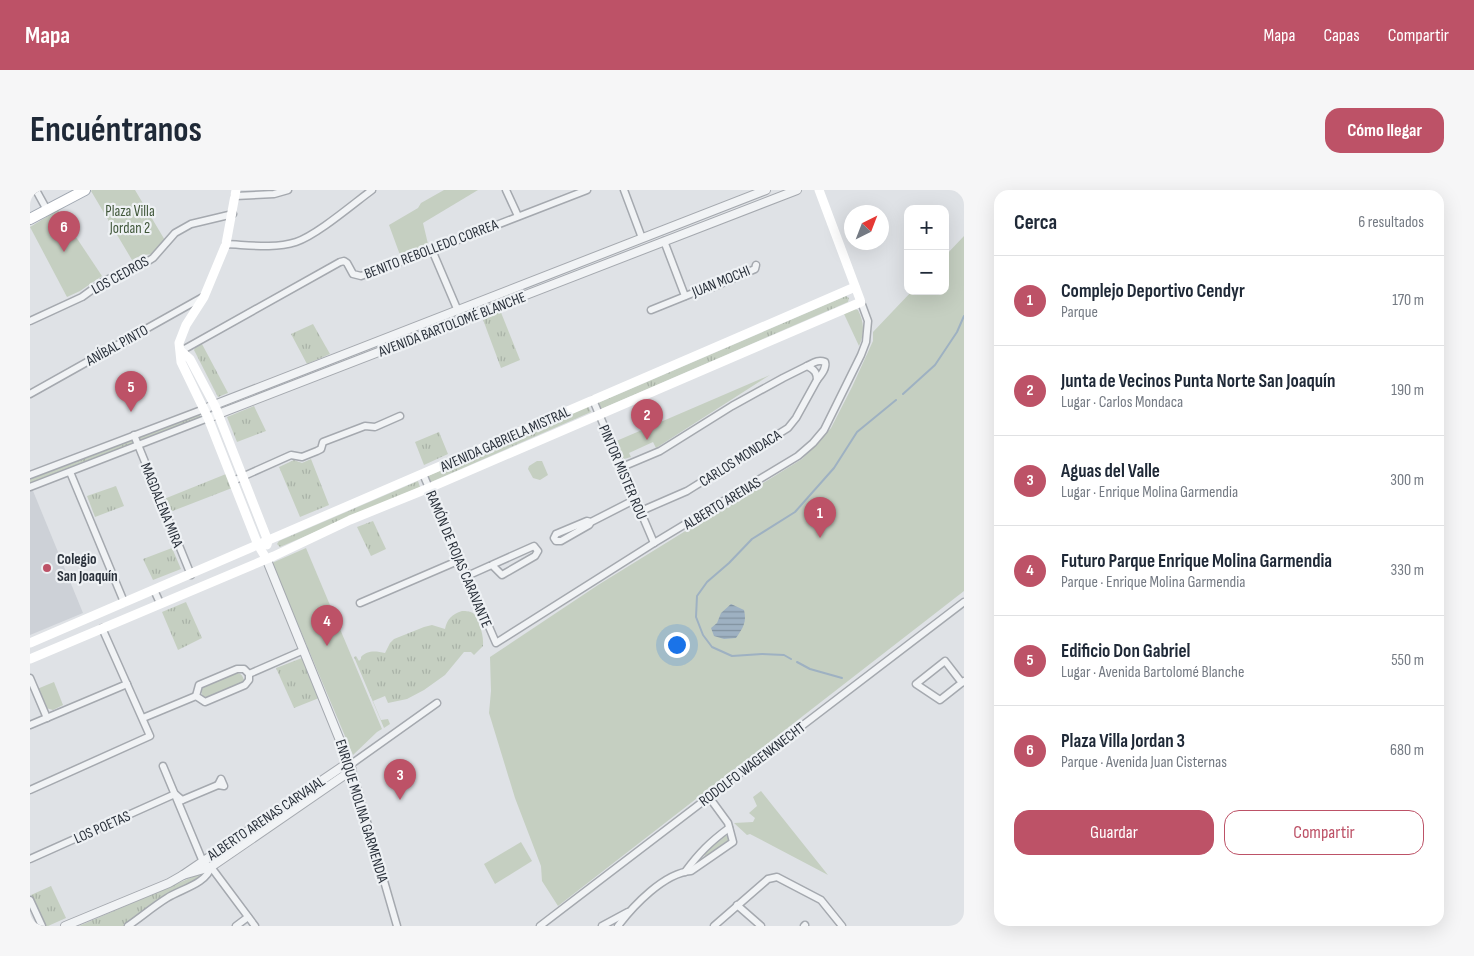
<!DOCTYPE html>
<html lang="es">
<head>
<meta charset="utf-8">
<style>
  :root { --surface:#fff; --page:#f6f6f7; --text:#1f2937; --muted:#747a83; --line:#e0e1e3; --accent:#bd5267 }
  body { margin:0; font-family:"Sofia Sans Condensed",sans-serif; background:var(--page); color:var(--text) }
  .controls { position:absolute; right:15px; top:15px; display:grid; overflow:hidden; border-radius:10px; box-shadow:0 5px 20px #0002 }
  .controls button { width:45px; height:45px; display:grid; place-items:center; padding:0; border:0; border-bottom:1px solid var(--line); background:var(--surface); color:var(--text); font:25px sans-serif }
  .compass { position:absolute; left:814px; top:15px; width:45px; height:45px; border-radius:50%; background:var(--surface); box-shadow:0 5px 20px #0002; rotate:42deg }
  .you { position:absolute; left:646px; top:454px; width:18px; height:18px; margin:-12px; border:4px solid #fff; border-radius:50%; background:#1a73e8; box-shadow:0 0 0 8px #1a73e833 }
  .badge { display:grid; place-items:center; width:32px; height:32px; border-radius:50%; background:var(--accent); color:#fff; font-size:16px; font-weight:700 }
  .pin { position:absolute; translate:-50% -41px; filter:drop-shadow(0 1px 2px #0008) }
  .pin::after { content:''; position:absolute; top:26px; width:18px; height:15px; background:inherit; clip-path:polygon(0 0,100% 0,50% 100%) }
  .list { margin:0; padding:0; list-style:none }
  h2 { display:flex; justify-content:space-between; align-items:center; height:65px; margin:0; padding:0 20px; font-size:21px }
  h2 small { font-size:16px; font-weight:400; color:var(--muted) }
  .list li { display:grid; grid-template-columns:32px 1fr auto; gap:15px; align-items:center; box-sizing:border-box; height:90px; padding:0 20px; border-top:1px solid var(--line) }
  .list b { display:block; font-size:19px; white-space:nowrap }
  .list p { margin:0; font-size:16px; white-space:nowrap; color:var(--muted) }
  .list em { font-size:16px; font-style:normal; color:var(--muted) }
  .actions { display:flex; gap:10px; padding:15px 20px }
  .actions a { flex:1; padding:11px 0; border:1px solid var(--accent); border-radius:15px; text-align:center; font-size:18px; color:var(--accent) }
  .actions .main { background:var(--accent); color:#fff }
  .map { position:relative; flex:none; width:934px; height:736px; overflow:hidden; border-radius:15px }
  header { display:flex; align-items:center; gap:30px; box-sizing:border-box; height:70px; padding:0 25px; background:var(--accent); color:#fff }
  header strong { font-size:24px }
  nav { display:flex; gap:28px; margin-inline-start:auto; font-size:18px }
  .intro { display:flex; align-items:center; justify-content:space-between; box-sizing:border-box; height:120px; padding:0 30px }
  h1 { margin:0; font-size:35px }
  .button { padding:12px 22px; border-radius:15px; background:var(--accent); color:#fff; font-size:18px; font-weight:700 }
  main { display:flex; gap:30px; padding:0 30px }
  aside { flex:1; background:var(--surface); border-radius:15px; box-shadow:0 5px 20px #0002 }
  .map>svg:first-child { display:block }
  .built { fill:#cdd1d7 }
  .grass { fill:url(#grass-tufts) }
  .green { fill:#c5cfc1 }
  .water { fill:url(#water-rules) }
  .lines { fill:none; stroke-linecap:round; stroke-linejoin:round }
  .stream { stroke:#9eb1c2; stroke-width:2 }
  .minor-casing { stroke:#a5a9af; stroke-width:9 }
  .tertiary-casing { stroke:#a5a9af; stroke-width:10 }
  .primary-casing { stroke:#a0a7b1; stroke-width:12 }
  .minor { stroke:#f1f3f5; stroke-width:6 }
  .tertiary { stroke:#f1f3f5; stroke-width:8 }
  .secondary { stroke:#fff; stroke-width:9 }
  .primary { stroke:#fff; stroke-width:10 }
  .poi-dot { fill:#bd5267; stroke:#eef1f4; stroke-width:2 }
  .labels { text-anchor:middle; stroke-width:4.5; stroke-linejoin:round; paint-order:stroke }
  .park-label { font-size:15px; fill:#3f5639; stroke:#eef1f4 }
  .street-label { font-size:15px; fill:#2a313b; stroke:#eef1f4 }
  .poi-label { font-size:15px; font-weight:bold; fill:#2a313b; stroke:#eef1f4; text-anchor:start }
</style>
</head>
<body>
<header>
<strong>Mapa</strong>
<nav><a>Mapa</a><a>Capas</a><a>Compartir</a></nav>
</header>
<div class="intro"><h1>Encuéntranos</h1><a class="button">Cómo llegar</a></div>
<main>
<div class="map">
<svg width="934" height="736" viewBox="0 0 934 736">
  <defs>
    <pattern id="grass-tufts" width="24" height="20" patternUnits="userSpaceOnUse" patternTransform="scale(1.25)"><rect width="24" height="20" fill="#c5cfc1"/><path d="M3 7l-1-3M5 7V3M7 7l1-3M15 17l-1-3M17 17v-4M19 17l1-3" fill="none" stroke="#a9b2a7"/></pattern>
    <pattern id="water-rules" width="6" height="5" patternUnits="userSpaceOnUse" patternTransform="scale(1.25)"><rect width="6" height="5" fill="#9eb1c2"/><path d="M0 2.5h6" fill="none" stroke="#81919f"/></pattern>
  </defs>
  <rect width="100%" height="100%" fill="#dfe2e6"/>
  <!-- built -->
  <path class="built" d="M0,296H1L53,423L0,445Z"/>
  <!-- grass -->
  <g class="grass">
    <path d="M816,106L819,108L818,112L571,219L568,213Z"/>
    <path d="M470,120L490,170L471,178L452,127Z"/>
    <path d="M283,134L300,164L277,174L261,144Z"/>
    <path d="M172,154L198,203L188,207L164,160L166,156Z"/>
    <path d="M224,216L236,241L207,252L197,227Z"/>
    <path d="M558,216L561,222L401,292L398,286Z"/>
    <path d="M169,224L171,228L0,293V288Z"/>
    <path d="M409,242L418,264L394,275L385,252Z"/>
    <path d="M281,269L299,315L270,327L249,277L264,270L272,273Z"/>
    <path d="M196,284L202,298L140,322L134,309Z"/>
    <path d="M388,291L390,297L250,357L247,354L249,351Z"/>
    <path d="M86,296L94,316L65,327L57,306Z"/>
    <path d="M343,331L356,359L341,366L327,337Z"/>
    <path d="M142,358L151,379L123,390L113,369Z"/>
    <path d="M156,412L172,448L148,460L132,422Z"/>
    <path d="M432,421C436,421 441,421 444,424C450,432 454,447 453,456L444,465L441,462H434L415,485L394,500L377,509L358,513L355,506L343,511L351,530L358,529L360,534L354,538L324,467L326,466L329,471L331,469V467C337,460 346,461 355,463L360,453L364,449L394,437L402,435L415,439C417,429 422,424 432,421Z"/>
    <path d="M272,468L289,508L264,518L246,478Z"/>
    <path d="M174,682L166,691L136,708L95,736H49Z"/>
    <path d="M21,696L36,728L18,736H15L1,705Z"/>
  </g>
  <!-- green -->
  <g class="green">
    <path d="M62,0H105L136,52L125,64L112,65L102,70L61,1Z"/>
    <path d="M414,0H448L393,33L398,54L370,65L359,35L388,18L391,13Z"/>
    <path d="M28,20L72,86L50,101L37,107L0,37Z"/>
    <path d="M934,46V401L528,716L512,691L511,676L485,608L459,523L461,501L460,467L568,395L772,269L801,238L822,197L843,151V142L882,101H915V66Z"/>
    <path d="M825,119L828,120C834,132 835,143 829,156L814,124Z"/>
    <path d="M740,185L626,258L623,252L599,263L601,267L594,269L591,267L584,252Z"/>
    <path d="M507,271H512L518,285L510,290L503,288L498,279L499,276Z"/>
    <path d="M276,358L352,539L347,542L323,565L242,373Z"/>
    <path d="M206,483C211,483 212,485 214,490L211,494L178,508L173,507L171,501L173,497Z"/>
    <path d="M24,492L33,515L23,520L16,518L7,499Z"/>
    <path d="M731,601L798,685L720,644L717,645L704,633L723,632L725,628L719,623L727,616L723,607Z"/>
    <path d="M693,645L697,646L700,649L699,652L677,667L674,665L673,661Z"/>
    <path d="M491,652L502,671L465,694L454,674Z"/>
  </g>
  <!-- water -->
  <path class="water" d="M701,414L714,420C717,432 713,438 706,448L694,449L684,446L681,438L687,433L691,423Z"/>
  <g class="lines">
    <!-- stream -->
    <g class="stream">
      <path d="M873,204L905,175L927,142L934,126"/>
      <path d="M761,469L754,465L732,464L702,466L682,457L673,445L666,427L667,406L677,392L699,373L722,349L765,322L804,278L827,242L866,210"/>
      <path d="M767,472L780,479L812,488"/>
    </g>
    <defs>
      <g id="minor">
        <path d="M6,0L17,20"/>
        <path d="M476,0L488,26"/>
        <path d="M594,0L612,48"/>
        <path d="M205,6L244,4L258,0"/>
        <path d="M634,51L655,106"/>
        <path d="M196,54C219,55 244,59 266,52C287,45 323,14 342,0"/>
        <path d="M402,60L428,121"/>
        <path d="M621,120L678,97H683L725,79L726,75"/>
        <path d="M0,131L52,107L74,91L112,75L123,68L145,43L161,34L203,24"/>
        <path d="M151,161L310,72L314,71L317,73L323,84L331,86L384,67L557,0"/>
        <path d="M777,176C783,173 788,169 795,172C797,178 791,185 787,190"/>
        <path d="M0,204L173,107"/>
        <path d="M563,210L624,353"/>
        <path d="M104,245L161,385"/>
        <path d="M592,277L630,261L702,216L753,188L777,176C785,180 787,183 787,190L766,228L758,238L657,301L611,321"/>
        <path d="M40,282L94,412"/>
        <path d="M393,284L466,453L624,353L768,266L783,253L794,240L831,165L836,152L838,131L831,112"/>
        <path d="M0,285L174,219"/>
        <path d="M203,291L261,265L272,267L287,261L291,259L293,252L335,236L345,237L370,226"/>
        <path d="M0,297L178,228"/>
        <path d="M561,332L557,331L526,344L524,348L526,351H531L559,335L561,332L606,309"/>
        <path d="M437,386L504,356L508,361L505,366L472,385L462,375"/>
        <path d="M124,400L130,413"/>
        <path d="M330,413L430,370"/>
        <path d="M207,479H214L219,484V490L215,495L175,512L166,506L169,495Z"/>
        <path d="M219,484L274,460"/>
        <path d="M0,488L17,528"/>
        <path d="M932,493L915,471L886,494L910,510L934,491"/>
        <path d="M113,528L166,506"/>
        <path d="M0,535L97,494"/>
        <path d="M320,575L407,513"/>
        <path d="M133,576L173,672L181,677L225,736"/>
        <path d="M322,580L367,736"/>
        <path d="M191,589L194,596L188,595Z"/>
        <path d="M0,600L120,546L72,438"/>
        <path d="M150,611L188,595"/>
        <path d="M0,669L145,604L152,610"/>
        <path d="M655,682C669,663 680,652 699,638"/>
        <path d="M0,710L12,736"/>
        <path d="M707,715L731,736"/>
        <path d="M98,736C111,727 124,716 137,708C151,699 176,694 181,677"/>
        <path d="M206,736L218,727"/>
        <path d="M510,736L934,412"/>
        <path d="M572,736L598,722"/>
        <path d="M588,736C603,716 634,683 661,681L703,652L698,633L679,607"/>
        <path d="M684,736L738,689L747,687L791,710L812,736"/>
        <path d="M774,736L775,735"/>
      </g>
      <g id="tertiary">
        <path d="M174,219L736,0"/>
        <path d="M178,228L767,0"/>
        <path d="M153,685L181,677L322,580L236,368"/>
        <path d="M35,736L139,693L153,685L319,572"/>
      </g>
      <path id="primary" d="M0,29L55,0"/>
    </defs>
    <!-- minor casing -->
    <use href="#minor" class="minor-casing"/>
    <!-- tertiary casing -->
    <use href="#tertiary" class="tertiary-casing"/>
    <!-- primary casing -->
    <use href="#primary" class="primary-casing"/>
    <!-- minor -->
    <use href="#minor" class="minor"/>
    <!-- tertiary -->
    <use href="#tertiary" class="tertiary"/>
    <!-- secondary -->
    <g class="secondary">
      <path d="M206,0L196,54L174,107L156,135L149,153L151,172L178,228L228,355L236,368"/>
      <path d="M151,161L160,169L185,216L238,351L237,355"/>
      <path d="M0,453L825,97"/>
      <path d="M0,469L244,366L320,330L399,298L831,112L789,0"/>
    </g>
    <!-- primary -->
    <use href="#primary" class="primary"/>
  </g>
  <!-- markers -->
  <circle class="poi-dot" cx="17" cy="378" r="5"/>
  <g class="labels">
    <!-- park labels -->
    <g class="park-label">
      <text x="100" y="26">Plaza Villa<tspan x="100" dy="17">Jordan 2</tspan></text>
    </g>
    <!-- street labels -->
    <g class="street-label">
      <text transform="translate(401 59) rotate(-21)" y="5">BENITO REBOLLEDO CORREA</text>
      <text transform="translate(90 85) rotate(-29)" y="5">LOS CEDROS</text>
      <text transform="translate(691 91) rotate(-22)" y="5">JUAN MOCHI</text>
      <text transform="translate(422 134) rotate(-21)" y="5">AVENIDA BARTOLOMÉ BLANCHE</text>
      <text transform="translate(87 155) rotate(-29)" y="5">ANÍBAL PINTO</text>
      <text transform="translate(475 249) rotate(-24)" y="5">AVENIDA GABRIELA MISTRAL</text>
      <text transform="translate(710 268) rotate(-32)" y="5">CARLOS MONDACA</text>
      <text transform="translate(593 282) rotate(67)" y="5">PINTOR MISTER ROU</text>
      <text transform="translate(692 313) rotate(-31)" y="5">ALBERTO ARENAS</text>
      <text transform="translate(132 315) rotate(68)" y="5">MAGDALENA MIRA</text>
      <text transform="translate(429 369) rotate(67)" y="5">RAMÓN DE ROJAS CARAVANTE</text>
      <text transform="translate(722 574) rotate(-37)" y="5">RODOLFO WAGENKNECHT</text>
      <text transform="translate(332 621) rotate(73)" y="5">ENRIQUE MOLINA GARMENDIA</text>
      <text transform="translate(236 628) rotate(-34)" y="5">ALBERTO ARENAS CARVAJAL</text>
      <text transform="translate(72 637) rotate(-24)" y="5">LOS POETAS</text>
    </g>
    <!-- poi labels -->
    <g class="poi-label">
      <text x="27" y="374">Colegio<tspan x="27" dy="17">San Joaquín</tspan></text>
    </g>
  </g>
</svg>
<div class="controls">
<button>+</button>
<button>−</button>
</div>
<svg class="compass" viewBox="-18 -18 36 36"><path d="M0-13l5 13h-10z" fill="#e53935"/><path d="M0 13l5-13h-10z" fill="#747a83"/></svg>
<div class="you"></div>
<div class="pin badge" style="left:790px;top:348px">1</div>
<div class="pin badge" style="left:617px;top:250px">2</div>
<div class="pin badge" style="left:370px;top:610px">3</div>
<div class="pin badge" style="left:297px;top:456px">4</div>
<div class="pin badge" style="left:101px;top:222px">5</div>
<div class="pin badge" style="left:34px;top:62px">6</div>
</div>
<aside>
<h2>Cerca<small>6 resultados</small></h2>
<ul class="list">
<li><span class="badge">1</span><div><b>Complejo Deportivo Cendyr</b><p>Parque</p></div><em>170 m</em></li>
<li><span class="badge">2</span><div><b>Junta de Vecinos Punta Norte San Joaquín</b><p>Lugar · Carlos Mondaca</p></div><em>190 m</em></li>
<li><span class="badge">3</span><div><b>Aguas del Valle</b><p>Lugar · Enrique Molina Garmendia</p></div><em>300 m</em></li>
<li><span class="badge">4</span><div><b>Futuro Parque Enrique Molina Garmendia</b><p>Parque · Enrique Molina Garmendia</p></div><em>330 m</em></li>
<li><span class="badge">5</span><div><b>Edificio Don Gabriel</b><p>Lugar · Avenida Bartolomé Blanche</p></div><em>550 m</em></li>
<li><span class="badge">6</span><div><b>Plaza Villa Jordan 3</b><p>Parque · Avenida Juan Cisternas</p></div><em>680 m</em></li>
</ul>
<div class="actions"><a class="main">Guardar</a><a>Compartir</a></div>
</aside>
</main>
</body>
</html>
